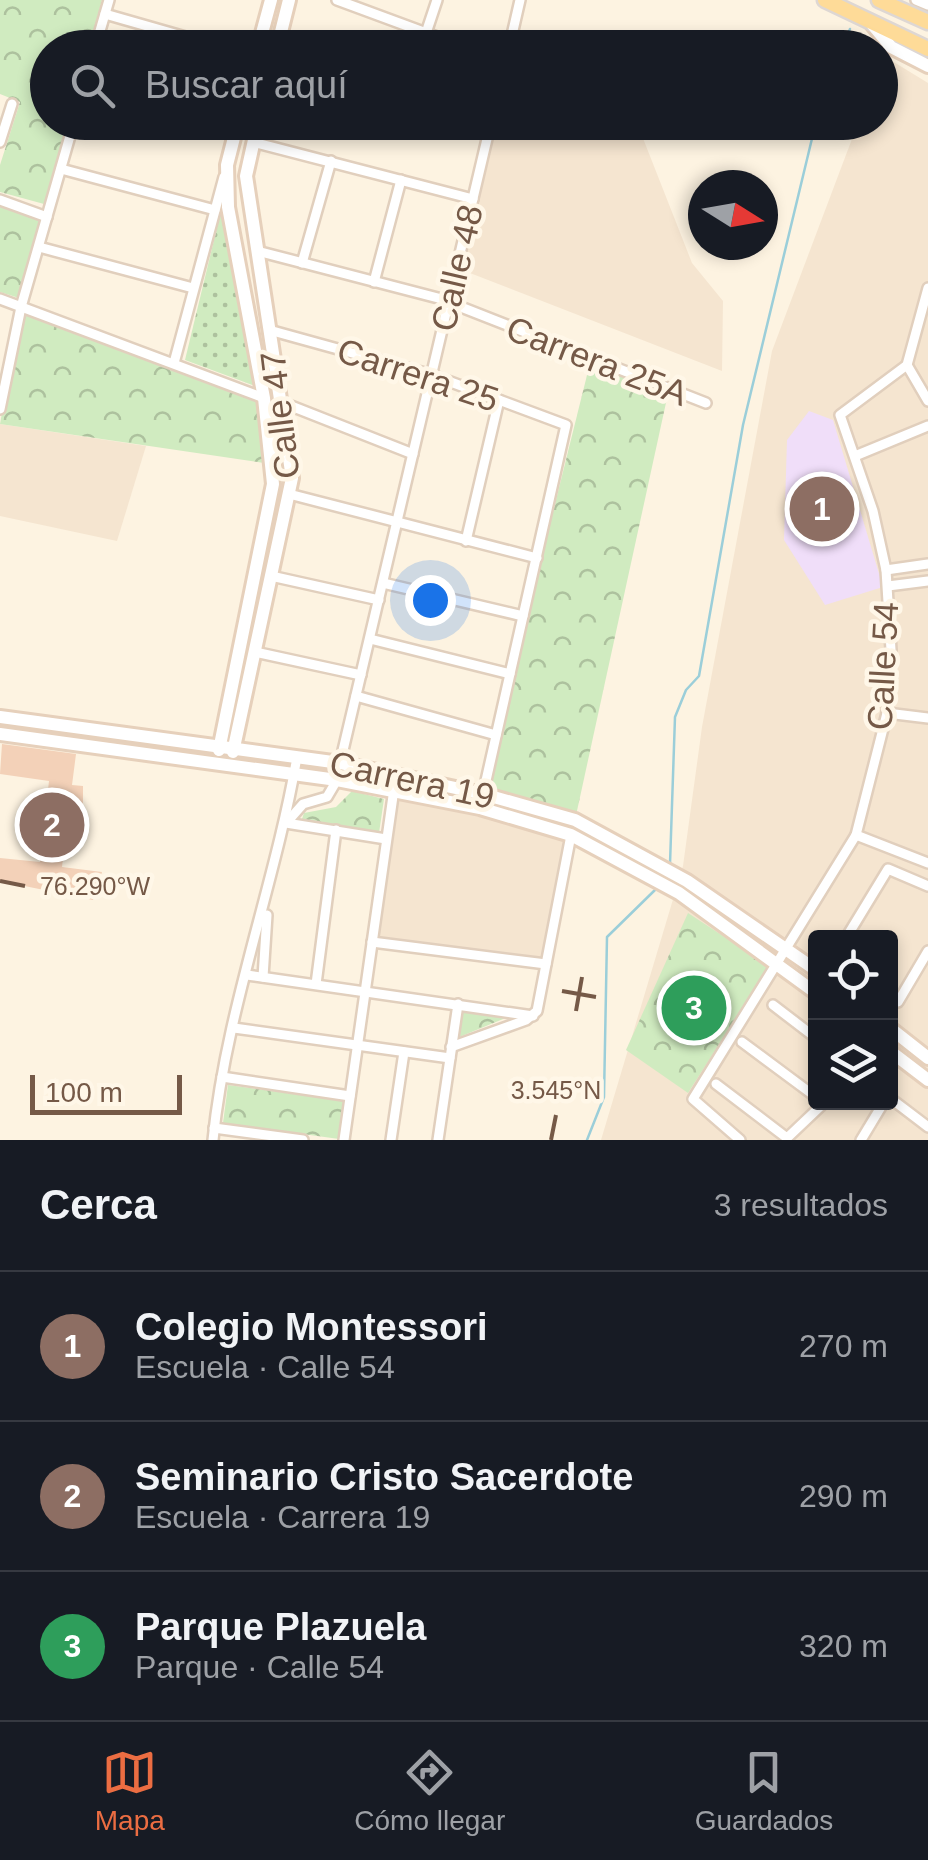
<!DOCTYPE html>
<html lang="es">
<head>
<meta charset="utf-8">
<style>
  :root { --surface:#171b24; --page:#242831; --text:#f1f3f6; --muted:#9ea1a6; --line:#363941; --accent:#eb6d42 }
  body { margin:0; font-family:Arial,sans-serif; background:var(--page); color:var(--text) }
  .controls { position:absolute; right:30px; bottom:30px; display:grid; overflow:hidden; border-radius:10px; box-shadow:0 5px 15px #0003 }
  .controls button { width:90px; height:90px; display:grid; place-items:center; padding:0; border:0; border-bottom:2px solid var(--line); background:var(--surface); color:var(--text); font:50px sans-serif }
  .compass { position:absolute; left:688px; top:170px; width:90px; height:90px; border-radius:50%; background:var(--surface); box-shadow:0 5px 15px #0003; rotate:101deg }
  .scale { position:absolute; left:30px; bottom:25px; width:152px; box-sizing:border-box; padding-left:10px; border:5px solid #755947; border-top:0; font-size:28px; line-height:35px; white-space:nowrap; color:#755947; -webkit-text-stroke:8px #fff7e8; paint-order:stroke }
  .you { position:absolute; left:430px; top:600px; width:35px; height:35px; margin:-25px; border:8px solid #fff; border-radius:50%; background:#1a73e8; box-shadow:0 0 0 15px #1a73e833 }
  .badge { display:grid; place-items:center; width:65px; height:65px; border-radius:50%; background:var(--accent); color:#fff; font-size:32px; font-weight:700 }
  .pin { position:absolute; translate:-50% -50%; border:5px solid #fff; box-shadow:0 2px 10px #0006 }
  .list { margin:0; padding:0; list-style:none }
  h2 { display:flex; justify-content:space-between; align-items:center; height:130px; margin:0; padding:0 40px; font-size:42px }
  h2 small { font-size:32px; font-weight:400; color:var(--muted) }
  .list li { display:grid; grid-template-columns:65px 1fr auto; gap:30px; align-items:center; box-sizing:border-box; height:150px; padding:0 40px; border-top:2px solid var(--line) }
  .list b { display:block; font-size:38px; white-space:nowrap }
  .list p { margin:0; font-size:32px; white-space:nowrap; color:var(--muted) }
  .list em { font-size:32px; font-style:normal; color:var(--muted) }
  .icon { flex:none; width:55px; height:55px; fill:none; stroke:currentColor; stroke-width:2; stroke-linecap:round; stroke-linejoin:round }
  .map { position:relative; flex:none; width:928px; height:1140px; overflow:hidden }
  .search { position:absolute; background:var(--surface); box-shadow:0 5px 15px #0003; left:30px; right:30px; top:30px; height:110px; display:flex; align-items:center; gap:25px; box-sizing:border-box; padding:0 35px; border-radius:55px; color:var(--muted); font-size:38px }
  .sheet { height:580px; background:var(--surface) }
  nav { display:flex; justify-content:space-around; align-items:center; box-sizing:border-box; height:140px; border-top:2px solid var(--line); background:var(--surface); font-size:28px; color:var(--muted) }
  nav a { display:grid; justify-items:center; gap:5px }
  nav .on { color:var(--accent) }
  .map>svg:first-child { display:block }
  .residential { fill:#f5e5d0; fill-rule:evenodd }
  .education { fill:#f0def9 }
  .grass { fill:url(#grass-dots) }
  .forest { fill:url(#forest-crowns) }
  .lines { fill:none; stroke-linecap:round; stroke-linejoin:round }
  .stream { stroke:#9bced9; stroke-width:2.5 }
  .building { fill:#f3d1b8 }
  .street-casing { stroke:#e1cfbd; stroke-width:14 }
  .secondary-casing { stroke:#e6d0bb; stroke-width:18 }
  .primary-casing { stroke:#ded7d3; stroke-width:19 }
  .street { stroke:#fff; stroke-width:9 }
  .secondary { stroke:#fff; stroke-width:12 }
  .primary { stroke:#fedb98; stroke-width:14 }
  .ticks { fill:none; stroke:#755947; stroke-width:4 }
  .labels { text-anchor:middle; stroke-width:9; stroke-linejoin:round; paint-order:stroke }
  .street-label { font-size:35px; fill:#755947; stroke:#fff7e8 }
  .ticks-label { font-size:25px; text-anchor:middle; fill:#755947; stroke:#fff7e8; stroke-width:9; stroke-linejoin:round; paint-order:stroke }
</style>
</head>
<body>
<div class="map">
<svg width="928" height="1140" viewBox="0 0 928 1140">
  <defs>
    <pattern id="grass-dots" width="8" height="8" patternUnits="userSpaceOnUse" patternTransform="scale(2.5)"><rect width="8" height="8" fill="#d0ebc0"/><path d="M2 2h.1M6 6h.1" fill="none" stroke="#adc19e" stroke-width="1.8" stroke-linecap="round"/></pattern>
    <pattern id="forest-crowns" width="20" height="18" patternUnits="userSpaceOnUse" patternTransform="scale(2.5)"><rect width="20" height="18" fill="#d0ebc0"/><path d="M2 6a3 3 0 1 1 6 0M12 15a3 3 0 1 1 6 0" fill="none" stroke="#adc19e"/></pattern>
  </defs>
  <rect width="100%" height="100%" fill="#fdf3e1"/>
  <!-- residential -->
  <g class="residential">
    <path d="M884,56L928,83V1140H601L683,866L702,727L772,351L858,123L880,122ZM816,938H890V1102H816Z"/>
    <path d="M491,123H637L692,263L723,301L722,371L457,268Z"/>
    <path d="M0,424L146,446L117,541L0,516Z"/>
    <path d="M393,792L571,835L546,964L372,942Z"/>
  </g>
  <!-- education -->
  <path class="education" d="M809,411L833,420L883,587L825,605L784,540L787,440Z"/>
  <!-- grass -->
  <path class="grass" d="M222,207L255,386L185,360Z"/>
  <!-- forest -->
  <g class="forest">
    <path d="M0,0H102L89,47L48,48V122L68,123L44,204L0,192V165L20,102L0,94Z"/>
    <path d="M0,204L43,221L19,298L0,292Z"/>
    <path d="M21,307L264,398L271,464L0,424Z"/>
    <path d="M591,359L669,389L575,820L483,794Z"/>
    <path d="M352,791L384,799L379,833L302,819L304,813L336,807Z"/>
    <path d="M688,913L769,966L688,1093L626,1050Z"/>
    <path d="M458,1007L508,1017L452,1040Z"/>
    <path d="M228,1085L344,1101L339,1139L223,1123Z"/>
  </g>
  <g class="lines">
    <!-- stream -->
    <g class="stream">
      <path d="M842,48L850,29"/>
      <path d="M670,864L675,717L686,690L699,676L743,425L816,122"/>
      <path d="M587,1140L604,1097L607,937L656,889"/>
    </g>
  </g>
  <!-- building -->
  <path class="building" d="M2,744L76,754L72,785L83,786V826L67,823L62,867L102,872L93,900L0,881V858L40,862L49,781L0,774Z"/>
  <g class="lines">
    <defs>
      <g id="street">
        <path d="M337,0L467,48"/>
        <path d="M916,0L928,5"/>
        <path d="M105,14L224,48"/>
        <path d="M426,33L437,0"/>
        <path d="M95,48L109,0"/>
        <path d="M509,48L520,0"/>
        <path d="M201,122L236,132"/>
        <path d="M456,122L489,132"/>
        <path d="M0,142L12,104"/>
        <path d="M253,142L473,199"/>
        <path d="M61,169L215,210"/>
        <path d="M0,200L47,217"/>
        <path d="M39,247L193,288"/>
        <path d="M257,251L438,298L706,403"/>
        <path d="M302,263L331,161"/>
        <path d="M374,282L401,180"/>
        <path d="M0,299L264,398"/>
        <path d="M269,330L432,375L566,425L483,794"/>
        <path d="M174,363L224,177"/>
        <path d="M907,365L928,401"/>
        <path d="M281,402L413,454"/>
        <path d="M0,409L21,307L74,122"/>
        <path d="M855,456L928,426"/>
        <path d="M289,494L537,558"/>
        <path d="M466,541L499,400"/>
        <path d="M886,570L928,564"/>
        <path d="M271,576L379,600"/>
        <path d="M383,583L523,616"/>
        <path d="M888,586L928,581"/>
        <path d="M370,639L510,674"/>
        <path d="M255,652L361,675"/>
        <path d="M356,696L496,735"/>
        <path d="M887,713L928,718"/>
        <path d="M340,763L491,122"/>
        <path d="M288,821L303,804L327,797L337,780"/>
        <path d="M286,823L386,839"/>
        <path d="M856,835L928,863"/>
        <path d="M846,938L888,869L928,886"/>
        <path d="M372,942L546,964"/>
        <path d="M247,975L533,1016"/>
        <path d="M263,977L267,915"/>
        <path d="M316,984L336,830"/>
        <path d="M898,1002L928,951"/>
        <path d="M773,1005L816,1038"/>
        <path d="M234,1028L450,1058"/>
        <path d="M742,1042L816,1097"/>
        <path d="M451,1047L526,1020L537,1011L571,835"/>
        <path d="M222,1077L350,1096"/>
        <path d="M716,1084L787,1138L825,1102"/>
        <path d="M890,1098L928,1127"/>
        <path d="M214,1128L303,1140"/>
        <path d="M213,1140C226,1010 275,885 297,757"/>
        <path d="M344,1140L396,775"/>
        <path d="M391,1140L404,1052"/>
        <path d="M438,1140L458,1004"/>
        <path d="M740,1140L693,1099L856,835L887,713L891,650L886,570L873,511L840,415L907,365L928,288"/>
        <path d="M861,1140L884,1102"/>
      </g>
      <g id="secondary">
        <path d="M872,24L891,47L928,66"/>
        <path d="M258,48L271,0"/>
        <path d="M277,48L289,0"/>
        <path d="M0,717L340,763L483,794L575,820L687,881L816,970"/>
        <path d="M0,734L337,780L480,808L571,835L679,893L816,993"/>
        <path d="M219,750L273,484L264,398L228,207L227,165L238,122"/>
        <path d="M233,752L292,478L246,176L258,122"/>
        <path d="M890,1028L928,1058"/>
        <path d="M890,1051L928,1080"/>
      </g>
      <g id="primary">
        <path d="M825,0L928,49"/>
        <path d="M879,0L928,22"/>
      </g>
    </defs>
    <!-- street casing -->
    <use href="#street" class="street-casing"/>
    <!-- secondary casing -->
    <use href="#secondary" class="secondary-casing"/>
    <!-- primary casing -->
    <use href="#primary" class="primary-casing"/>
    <!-- street -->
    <use href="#street" class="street"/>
    <!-- secondary -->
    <use href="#secondary" class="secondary"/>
    <!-- primary -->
    <use href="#primary" class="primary"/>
  </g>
  <!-- ticks -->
  <path class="ticks" d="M0,881L25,886M562,991L596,997M576,1011L582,977M551,1140L556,1115"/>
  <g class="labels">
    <!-- street labels -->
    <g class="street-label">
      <text transform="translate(457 268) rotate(-77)" y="12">Calle 48</text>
      <text transform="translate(597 361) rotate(21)" y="12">Carrera 25A</text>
      <text transform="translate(418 375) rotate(18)" y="12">Carrera 25</text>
      <text transform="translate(280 415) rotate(-97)" y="12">Calle 47</text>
      <text transform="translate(883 666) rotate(-87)" y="12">Calle 54</text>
      <text transform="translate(412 780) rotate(12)" y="12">Carrera 19</text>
    </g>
  </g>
  <g class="ticks-label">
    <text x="95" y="895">76.290°W</text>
    <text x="556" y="1099">3.545°N</text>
  </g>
</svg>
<div class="controls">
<button><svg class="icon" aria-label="locate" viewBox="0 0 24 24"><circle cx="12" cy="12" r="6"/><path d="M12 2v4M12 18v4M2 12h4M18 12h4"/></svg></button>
<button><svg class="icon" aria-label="layers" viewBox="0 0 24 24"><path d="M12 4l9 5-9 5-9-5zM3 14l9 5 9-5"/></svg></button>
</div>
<svg class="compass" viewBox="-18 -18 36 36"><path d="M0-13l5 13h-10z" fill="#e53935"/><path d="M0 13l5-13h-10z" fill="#9ea1a6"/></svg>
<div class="scale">100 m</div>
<div class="you"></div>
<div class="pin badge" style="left:822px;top:509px;background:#8d6e63">1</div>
<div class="pin badge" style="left:52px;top:825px;background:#8d6e63">2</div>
<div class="pin badge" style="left:694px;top:1008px;background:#2e9e5b">3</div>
<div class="search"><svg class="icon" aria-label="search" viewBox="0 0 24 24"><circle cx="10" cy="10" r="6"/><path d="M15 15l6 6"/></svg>Buscar aquí</div>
</div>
<section class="sheet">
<h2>Cerca<small>3 resultados</small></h2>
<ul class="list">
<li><span class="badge" style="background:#8d6e63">1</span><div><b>Colegio Montessori</b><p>Escuela · Calle 54</p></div><em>270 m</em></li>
<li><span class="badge" style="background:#8d6e63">2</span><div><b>Seminario Cristo Sacerdote</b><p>Escuela · Carrera 19</p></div><em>290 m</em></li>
<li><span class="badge" style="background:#2e9e5b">3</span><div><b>Parque Plazuela</b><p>Parque · Calle 54</p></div><em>320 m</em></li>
</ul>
</section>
<nav>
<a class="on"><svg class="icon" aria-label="map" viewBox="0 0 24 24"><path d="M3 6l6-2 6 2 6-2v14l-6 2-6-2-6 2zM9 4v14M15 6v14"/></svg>Mapa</a>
<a><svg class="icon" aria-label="directions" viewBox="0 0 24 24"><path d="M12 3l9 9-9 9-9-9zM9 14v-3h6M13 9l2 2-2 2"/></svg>Cómo llegar</a>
<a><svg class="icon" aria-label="saved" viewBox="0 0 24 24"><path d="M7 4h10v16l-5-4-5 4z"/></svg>Guardados</a>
</nav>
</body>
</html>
